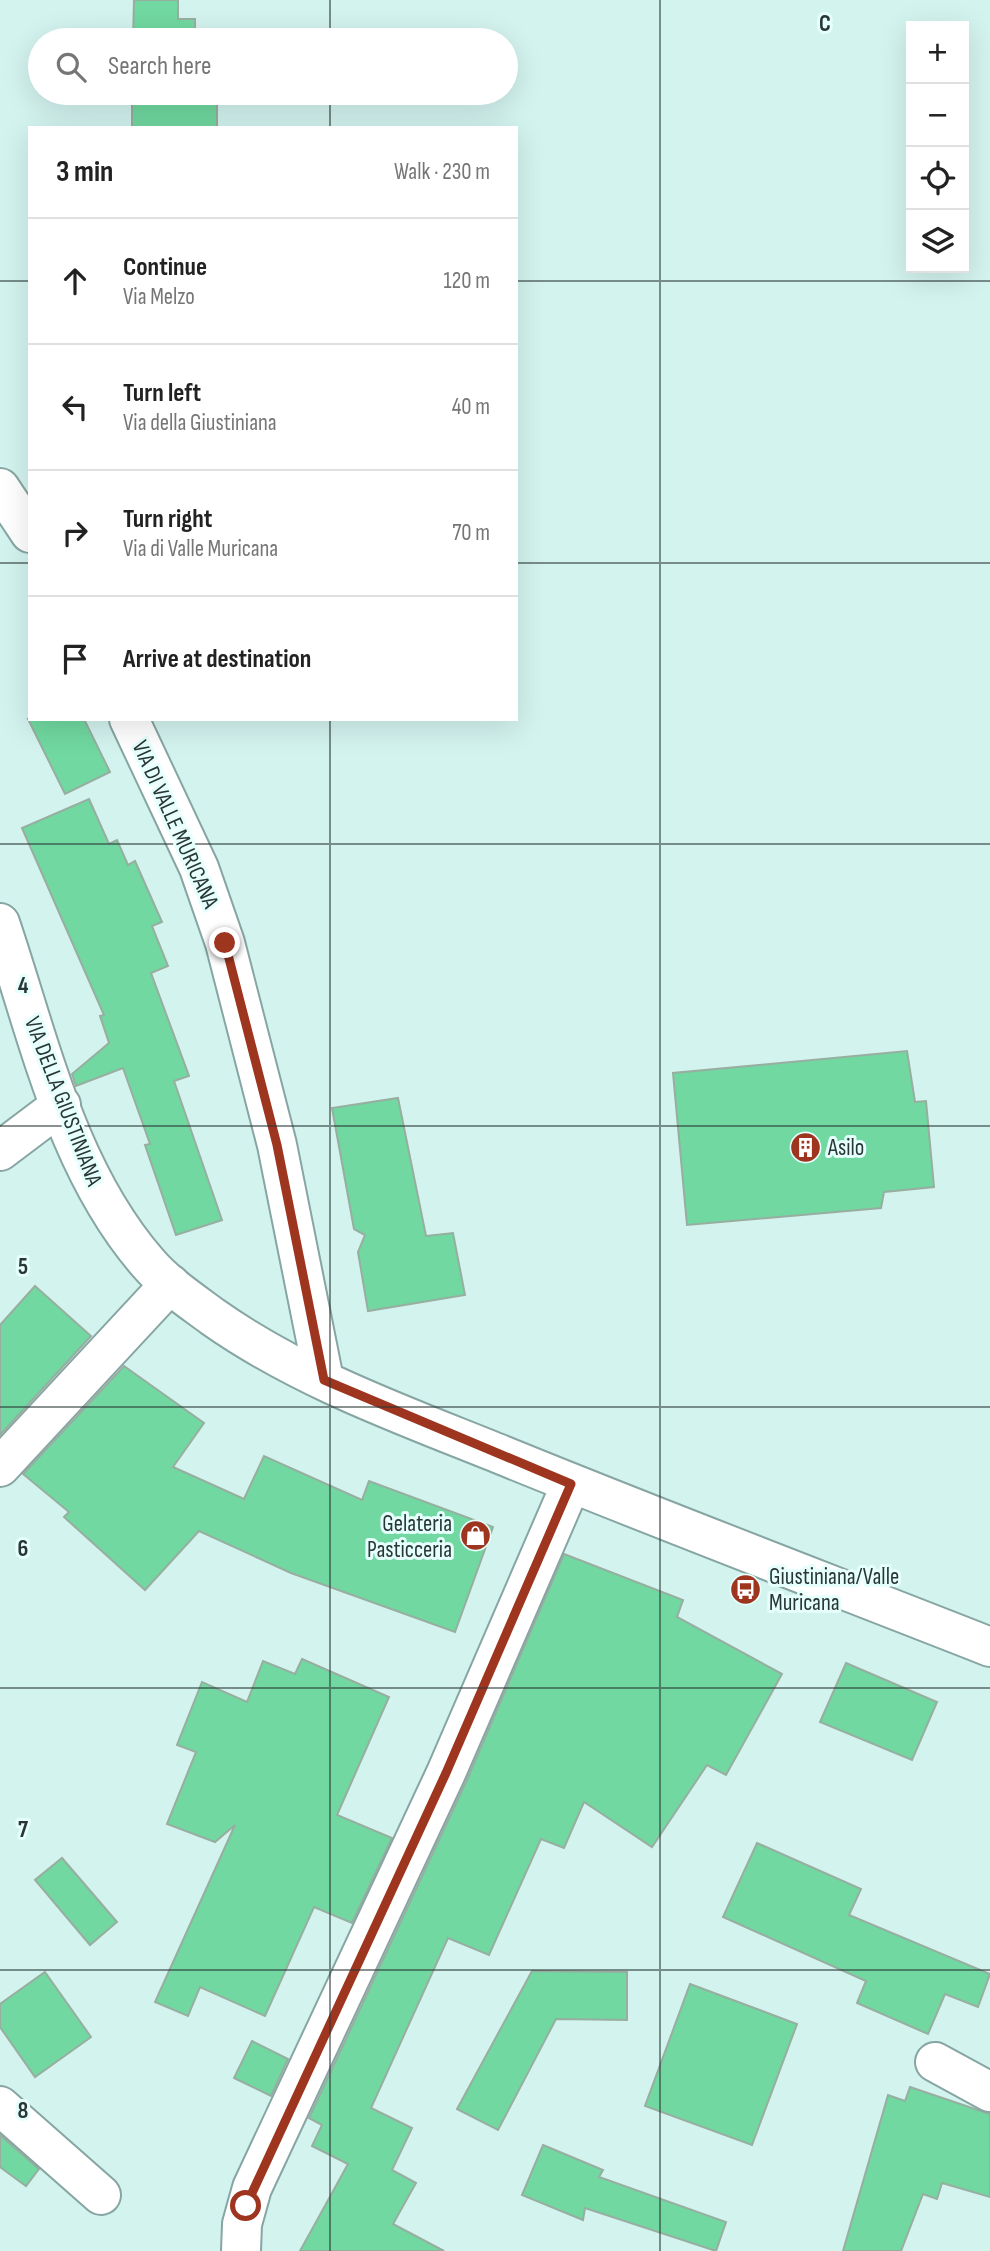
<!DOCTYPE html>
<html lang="en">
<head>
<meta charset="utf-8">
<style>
  :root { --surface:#fff; --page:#f6f6f6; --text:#222; --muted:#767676; --line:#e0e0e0 }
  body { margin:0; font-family:"Sofia Sans Condensed",sans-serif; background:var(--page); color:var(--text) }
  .controls { position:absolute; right:21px; top:21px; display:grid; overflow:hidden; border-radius:0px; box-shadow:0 7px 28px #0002 }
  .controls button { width:63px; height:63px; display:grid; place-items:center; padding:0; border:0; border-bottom:2px solid var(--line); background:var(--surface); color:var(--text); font:35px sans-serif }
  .stop { position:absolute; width:21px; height:21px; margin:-16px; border:5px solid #9e351f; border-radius:50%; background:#fff }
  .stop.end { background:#9e351f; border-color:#fff; box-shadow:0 2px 7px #0008 }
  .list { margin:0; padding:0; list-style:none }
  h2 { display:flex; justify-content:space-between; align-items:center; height:91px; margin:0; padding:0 28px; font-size:30px }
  h2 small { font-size:23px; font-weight:400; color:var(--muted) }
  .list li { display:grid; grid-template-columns:46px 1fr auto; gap:21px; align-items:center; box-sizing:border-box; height:126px; padding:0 28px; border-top:2px solid var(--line) }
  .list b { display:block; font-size:26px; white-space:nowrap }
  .list p { margin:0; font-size:23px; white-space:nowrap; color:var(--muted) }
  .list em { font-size:23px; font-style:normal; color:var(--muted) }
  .icon { flex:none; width:38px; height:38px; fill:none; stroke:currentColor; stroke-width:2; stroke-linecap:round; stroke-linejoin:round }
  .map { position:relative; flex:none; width:990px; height:2251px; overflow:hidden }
  .search { position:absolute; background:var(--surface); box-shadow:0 7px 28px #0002; left:28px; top:28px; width:490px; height:77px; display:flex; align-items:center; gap:18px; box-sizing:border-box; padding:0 24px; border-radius:38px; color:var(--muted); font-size:26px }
  .panel { position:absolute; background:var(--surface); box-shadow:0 7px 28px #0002; left:28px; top:126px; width:490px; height:595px; border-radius:0px }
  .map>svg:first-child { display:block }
  .building { fill:#70d8a0; stroke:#97aea0; stroke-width:2 }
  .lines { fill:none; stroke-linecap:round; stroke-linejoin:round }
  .minor-casing { stroke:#87a5a2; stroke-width:42 }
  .minor { stroke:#fff; stroke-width:38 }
  .route { stroke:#9e351f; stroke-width:9 }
  .grid { fill:none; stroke:#2a3635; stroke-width:2; stroke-opacity:0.55 }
  .labels { text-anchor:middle; stroke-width:6; stroke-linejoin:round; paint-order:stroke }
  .street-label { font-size:23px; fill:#2a3635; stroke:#e5fffc }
  .poi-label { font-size:23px; fill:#2a3635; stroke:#e5fffc; text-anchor:start }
  .grid-label { font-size:23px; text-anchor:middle; font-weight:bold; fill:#2a3635; stroke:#e5fffc; stroke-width:6; stroke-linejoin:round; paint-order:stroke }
</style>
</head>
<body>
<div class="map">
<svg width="990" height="2251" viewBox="0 0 990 2251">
  <rect width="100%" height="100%" fill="#d3f3ef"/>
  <!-- building -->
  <g class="building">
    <path d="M134,0H178V19H195V40H133Z"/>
    <rect x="132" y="93" width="85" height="35"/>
    <path d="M28,719H84L110,772L65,794Z"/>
    <path d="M89,799L109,844L117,840L128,865L135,861L162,922L152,926L168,966L151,973L189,1076L174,1081L222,1220L176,1235L145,1145L150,1144L123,1068L76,1086L72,1074L109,1043L100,1016L104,1015L22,828Z"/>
    <path d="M907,1051L915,1102L926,1101L934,1187L884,1192L881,1208L687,1225L673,1073Z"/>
    <path d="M398,1098L426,1236L453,1233L465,1295L368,1311L358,1252L365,1235L354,1229L332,1108Z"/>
    <path d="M35,1286L91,1336L0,1435V1325Z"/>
    <path d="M124,1366L204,1423L173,1467L244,1499L264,1456L362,1500L369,1481L493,1527L455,1632L291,1573L199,1531L145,1590L64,1517L69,1512L23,1474Z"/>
    <path d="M564,1554L683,1600L677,1617L782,1674L726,1775L707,1765L652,1847L584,1802L564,1848L541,1839L489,1955L448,1938L371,2108L412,2128L392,2170L416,2183L393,2224L444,2251H300L348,2164L312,2146L322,2125L309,2118L466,1782Z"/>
    <path d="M302,1659L389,1697L337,1815L392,1838L352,1923L314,1907L265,2016L200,1987L188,2016L155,2002L235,1825L215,1842L167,1824L196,1752L177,1745L202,1682L247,1702L263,1661L295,1674Z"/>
    <path d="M846,1663L937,1702L912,1760L820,1722Z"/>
    <path d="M757,1843L861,1889L849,1915L990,1974L978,2007L945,1994L928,2034L857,2003L866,1981L723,1917Z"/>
    <path d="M62,1858L117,1922L90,1945L35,1880Z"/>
    <path d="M532,1971L627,1972V2020L556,2019L498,2130L457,2109Z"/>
    <path d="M45,1972L91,2037L35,2077L0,2027V2004Z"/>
    <path d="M690,1984L797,2024L752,2145L645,2106Z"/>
    <path d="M252,2041L288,2059L271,2096L234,2078Z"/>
    <path d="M910,2087L990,2114V2197L942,2183L937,2199L923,2194L901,2251H843L888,2095L905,2101Z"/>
    <path d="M0,2135L39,2169L26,2186L0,2167Z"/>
    <path d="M543,2145L603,2170L599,2177L726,2222L716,2251L585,2208L583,2220L522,2195Z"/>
  </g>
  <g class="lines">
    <defs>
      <g id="minor">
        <path d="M0,488L30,533"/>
        <path d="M129,719L199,868L225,943L277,1145L324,1380"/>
        <path d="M0,923C39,1038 66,1169 148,1263C166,1284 190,1300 213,1317C301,1379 403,1415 502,1455C664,1521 827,1583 990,1647"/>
        <path d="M0,1151L61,1105"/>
        <path d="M0,1467L170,1284"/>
        <path d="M935,2062L990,2092"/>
        <path d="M0,2106L101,2195"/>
        <path d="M241,2251L242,2224L252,2188L446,1773L571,1484"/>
      </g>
    </defs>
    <!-- minor casing -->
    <use href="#minor" class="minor-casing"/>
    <!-- minor -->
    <use href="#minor" class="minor"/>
  </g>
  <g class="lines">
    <!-- route -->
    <path class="route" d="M225,943L277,1145L324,1380L571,1484L446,1773L246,2206"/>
  </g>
  <!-- grid -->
  <path class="grid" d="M330,0V40M660,0V2251M330,93V128M0,281H30M516,281H990M0,563H30M516,563H990M330,719V2251M0,844H990M0,1126H990M0,1407H990M0,1688H990M0,1970H990"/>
  <!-- icons -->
  <defs>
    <symbol id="building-disc" viewBox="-11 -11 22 22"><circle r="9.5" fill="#9e351f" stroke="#e5fffc"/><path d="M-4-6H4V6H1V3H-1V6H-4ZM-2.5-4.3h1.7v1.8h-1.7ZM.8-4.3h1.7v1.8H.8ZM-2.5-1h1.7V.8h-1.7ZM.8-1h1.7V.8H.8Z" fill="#fff"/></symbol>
    <symbol id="shop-disc" viewBox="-11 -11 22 22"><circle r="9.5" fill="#9e351f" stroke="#e5fffc"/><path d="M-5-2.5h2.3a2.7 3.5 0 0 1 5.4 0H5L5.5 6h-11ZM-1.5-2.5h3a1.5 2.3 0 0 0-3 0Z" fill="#fff"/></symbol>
    <symbol id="bus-disc" viewBox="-11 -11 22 22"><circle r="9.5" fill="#9e351f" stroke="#e5fffc"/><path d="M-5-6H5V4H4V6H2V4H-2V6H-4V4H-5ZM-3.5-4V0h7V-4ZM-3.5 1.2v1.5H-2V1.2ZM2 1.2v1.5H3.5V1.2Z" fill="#fff"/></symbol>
  </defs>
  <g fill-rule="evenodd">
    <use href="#building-disc" x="788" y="1130" width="35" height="35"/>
    <use href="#shop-disc" x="458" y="1518" width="35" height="35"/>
    <use href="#bus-disc" x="728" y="1572" width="35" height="35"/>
  </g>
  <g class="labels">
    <!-- street labels -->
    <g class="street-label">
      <text transform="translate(176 824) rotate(66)" y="8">VIA DI VALLE MURICANA</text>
      <text transform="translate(64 1101) rotate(69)" y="8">VIA DELLA GIUSTINIANA</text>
    </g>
    <!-- poi labels -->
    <g class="poi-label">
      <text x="828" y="1155">Asilo</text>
      <text x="452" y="1531" text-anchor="end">Gelateria<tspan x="452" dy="26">Pasticceria</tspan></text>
      <text x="769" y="1584">Giustiniana/Valle<tspan x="769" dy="26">Muricana</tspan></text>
    </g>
  </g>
  <g class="grid-label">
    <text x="825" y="31">C</text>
    <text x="23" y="993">4</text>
    <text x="23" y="1274">5</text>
    <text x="23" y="1556">6</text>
    <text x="23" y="1837">7</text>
    <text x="23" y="2118">8</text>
  </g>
</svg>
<div class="controls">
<button>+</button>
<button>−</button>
<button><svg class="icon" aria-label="locate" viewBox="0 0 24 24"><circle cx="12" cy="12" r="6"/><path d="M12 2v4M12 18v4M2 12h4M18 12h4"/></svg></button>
<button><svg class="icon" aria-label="layers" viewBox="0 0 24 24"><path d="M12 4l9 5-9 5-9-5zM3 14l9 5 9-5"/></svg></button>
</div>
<div class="stop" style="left:246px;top:2206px"></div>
<div class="stop end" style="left:225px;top:943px"></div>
<div class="search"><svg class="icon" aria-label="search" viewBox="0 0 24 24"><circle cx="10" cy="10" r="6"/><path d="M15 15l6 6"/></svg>Search here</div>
<section class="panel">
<h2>3 min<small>Walk · 230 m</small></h2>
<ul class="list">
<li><svg class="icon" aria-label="ahead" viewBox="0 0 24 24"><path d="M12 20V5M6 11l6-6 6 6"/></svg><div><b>Continue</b><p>Via Melzo</p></div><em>120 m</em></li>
<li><svg class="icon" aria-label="left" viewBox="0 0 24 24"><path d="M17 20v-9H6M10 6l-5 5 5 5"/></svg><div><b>Turn left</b><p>Via della Giustiniana</p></div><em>40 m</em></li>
<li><svg class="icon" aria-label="right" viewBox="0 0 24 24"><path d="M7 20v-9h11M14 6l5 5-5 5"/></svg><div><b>Turn right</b><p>Via di Valle Muricana</p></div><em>70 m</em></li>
<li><svg class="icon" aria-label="arrive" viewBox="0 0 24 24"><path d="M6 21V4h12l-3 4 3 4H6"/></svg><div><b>Arrive at destination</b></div></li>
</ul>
</section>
</div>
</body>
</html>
